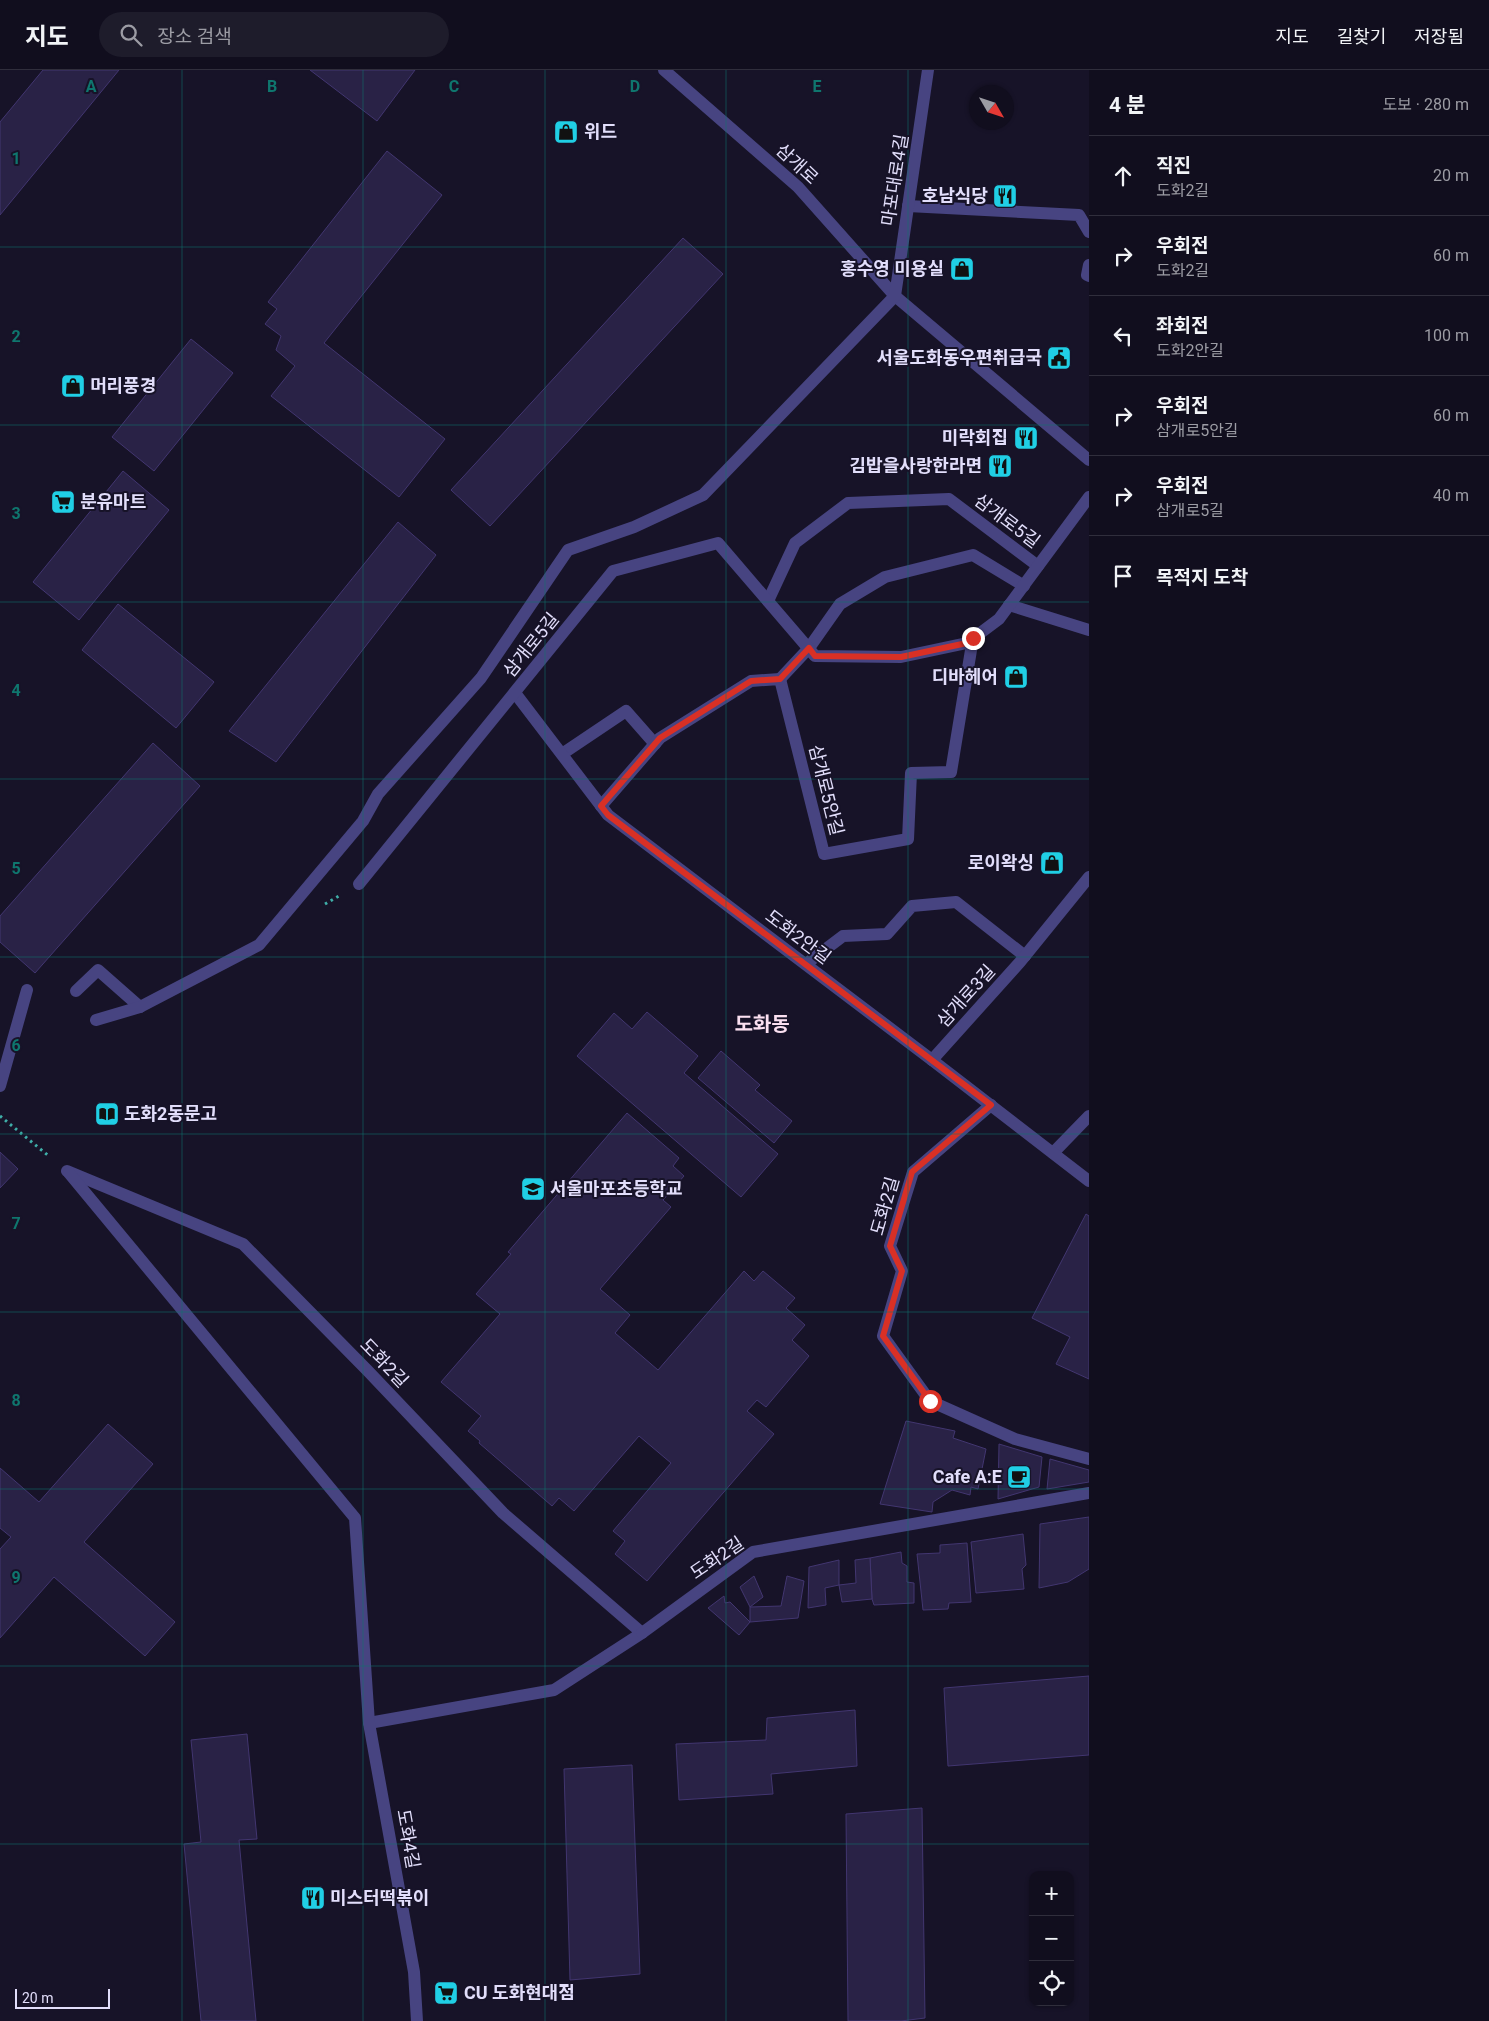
<!DOCTYPE html>
<html lang="ko">
<head>
<meta charset="utf-8">
<style>
  :root { --surface:#110e1e; --page:#1e1c2b; --text:#f1f3f6; --muted:#9c9ca4; --line:#302e3c }
  body { margin:0; font-family:Roboto,"Noto Sans KR",sans-serif; background:var(--page); color:var(--text) }
  .controls { position:absolute; right:15px; bottom:15px; display:grid; overflow:hidden; border-radius:10px; box-shadow:0 1px 4px #0004 }
  .controls button { width:45px; height:45px; display:grid; place-items:center; padding:0; border:0; border-bottom:1px solid var(--line); background:var(--surface); color:var(--text); font:25px sans-serif }
  .compass { position:absolute; left:969px; top:15px; width:45px; height:45px; border-radius:50%; background:var(--surface); box-shadow:0 1px 4px #0004; rotate:129deg }
  .scale { position:absolute; left:15px; bottom:12px; width:95px; box-sizing:border-box; padding-left:5px; border:2px solid #e2defb; border-top:0; font-size:14px; line-height:18px; white-space:nowrap; color:#e2defb; -webkit-text-stroke:4px #171328; paint-order:stroke }
  .stop { position:absolute; width:15px; height:15px; margin:-11px; border:4px solid #d93025; border-radius:50%; background:#fff }
  .stop.end { background:#d93025; border-color:#fff; box-shadow:0 1px 5px #0008 }
  .list { margin:0; padding:0; list-style:none }
  h2 { display:flex; justify-content:space-between; align-items:center; height:65px; margin:0; padding:0 20px; font-size:21px }
  h2 small { font-size:16px; font-weight:400; color:var(--muted) }
  .list li { display:grid; grid-template-columns:32px 1fr auto; gap:15px; align-items:center; box-sizing:border-box; height:80px; padding:0 20px; border-top:1px solid var(--line) }
  .list b { display:block; font-size:19px; white-space:nowrap }
  .list p { margin:0; font-size:16px; white-space:nowrap; color:var(--muted) }
  .list em { font-size:16px; font-style:normal; color:var(--muted) }
  .icon { flex:none; width:28px; height:28px; fill:none; stroke:currentColor; stroke-width:2; stroke-linecap:round; stroke-linejoin:round }
  .map { position:relative; flex:none; width:1089px; height:1951px; overflow:hidden }
  header { display:flex; align-items:center; gap:30px; box-sizing:border-box; height:70px; padding:0 25px; background:var(--surface); border-bottom:1px solid var(--line) }
  header strong { font-size:24px }
  nav { display:flex; gap:28px; margin-inline-start:auto; font-size:18px }
  .search { width:350px; height:45px; background:var(--page); display:flex; align-items:center; gap:12px; box-sizing:border-box; padding:0 18px; border-radius:28px; color:var(--muted); font-size:19px }
  main { display:flex }
  aside { flex:1; background:var(--surface) }
  .map>svg:first-child { display:block }
  .building { fill:#292246; stroke:#423670 }
  .lines { fill:none; stroke-linecap:round; stroke-linejoin:round }
  .path { stroke:#3faea8; stroke-width:3; stroke-dasharray:2.5 4; stroke-linecap:butt }
  .lane { stroke:#474481; stroke-width:12 }
  .street { stroke:#474481; stroke-width:12 }
  .route { stroke:#d93025; stroke-width:6 }
  .grid { fill:none; stroke:#0f766e; stroke-width:1; stroke-opacity:0.55 }
  .labels { text-anchor:middle; stroke-width:4; stroke-linejoin:round; paint-order:stroke }
  .poi-label { font-size:18px; font-weight:bold; fill:#e2defb; stroke:#171328; text-anchor:end }
  .street-label { font-size:18px; fill:#e2defb; stroke:#171328 }
  .quarter-label { font-size:20px; font-weight:bold; fill:#fbe0f1; stroke:#171328 }
  .grid-label { font-size:16px; text-anchor:middle; font-weight:bold; fill:#0f766e; stroke:#171328; stroke-width:4; stroke-linejoin:round; paint-order:stroke }
</style>
</head>
<body>
<header>
<strong>지도</strong>
<div class="search"><svg class="icon" aria-label="search" viewBox="0 0 24 24"><circle cx="10" cy="10" r="6"/><path d="M15 15l6 6"/></svg>장소 검색</div>
<nav><a>지도</a><a>길찾기</a><a>저장됨</a></nav>
</header>
<main>
<div class="map">
<svg width="1089" height="1951" viewBox="0 0 1089 1951">
  <rect width="100%" height="100%" fill="#171328"/>
  <!-- building -->
  <g class="building">
    <path d="M43,0H119L0,145V52Z"/>
    <path d="M310,0H415L377,51Z"/>
    <path d="M387,81L442,125L324,273L445,369L399,427L271,326L295,296L276,280L281,266L265,254L277,239L268,232Z"/>
    <path d="M683,168L723,204L490,456L451,420Z"/>
    <path d="M191,269L233,303L154,401L112,367Z"/>
    <path d="M123,401L169,440L79,550L33,512Z"/>
    <path d="M398,452L436,485L276,692L229,661Z"/>
    <path d="M118,534L214,612L176,658L82,580Z"/>
    <path d="M153,673L200,716L35,903L0,872V846Z"/>
    <path d="M647,942L698,986L684,1003L778,1084L741,1127L577,986L614,943L632,959Z"/>
    <path d="M721,981L760,1015L755,1020L792,1051L774,1073L698,1008Z"/>
    <path d="M627,1043L679,1088L673,1096L684,1106L663,1130L671,1137L600,1219L630,1245L615,1263L658,1300L744,1201L754,1211L763,1201L795,1228L786,1238L805,1255L792,1270L809,1286L766,1337L757,1330L747,1341L774,1364L647,1511L615,1484L625,1471L613,1461L671,1393L639,1366L574,1441L559,1428L552,1436L479,1373L480,1371L468,1361L481,1346L441,1312L500,1244L476,1224L511,1184L508,1182Z"/>
    <path d="M0,1082L18,1099L0,1118Z"/>
    <path d="M1086,1144L1089,1146V1309L1056,1294L1070,1267L1032,1248Z"/>
    <path d="M906,1351L955,1361L953,1368L986,1379L978,1419L971,1417L970,1425L952,1420L933,1432L932,1442L880,1434Z"/>
    <path d="M108,1354L153,1394L84,1472L175,1552L145,1586L54,1507L0,1568V1479L11,1467L0,1458V1398L39,1432Z"/>
    <path d="M999,1374L1042,1387L1039,1417L998,1429Z"/>
    <path d="M1050,1389L1089,1400V1412L1047,1419Z"/>
    <path d="M1089,1447V1499L1068,1512L1039,1518L1040,1454Z"/>
    <path d="M1023,1464L1026,1495L1022,1499L1024,1519L976,1523L971,1472Z"/>
    <path d="M967,1473L971,1532L949,1533L948,1539L923,1540L917,1484L940,1483V1475Z"/>
    <path d="M901,1482L902,1493L907,1496V1512L914,1513V1533L874,1535L872,1529L870,1488Z"/>
    <path d="M870,1488L872,1529L842,1532L839,1515L856,1513L855,1490Z"/>
    <path d="M839,1490V1515L825,1518L826,1535L808,1538L809,1497Z"/>
    <path d="M754,1506L763,1527L750,1537L740,1517Z"/>
    <path d="M787,1506L804,1511L798,1548L750,1552V1537L781,1536Z"/>
    <path d="M724,1526L725,1533L730,1532L750,1552L739,1565L708,1538Z"/>
    <path d="M1089,1606V1685L948,1696L944,1618Z"/>
    <path d="M855,1640L857,1696L771,1704L773,1724L679,1730L676,1674L766,1670L767,1648Z"/>
    <path d="M247,1664L257,1769L239,1770L256,1951H201L184,1774L201,1772L191,1670Z"/>
    <path d="M632,1695L640,1904L570,1910L564,1699Z"/>
    <path d="M922,1738L925,1948L901,1951H848L846,1744Z"/>
  </g>
  <g class="lines">
    <!-- path -->
    <g class="path">
      <path d="M325,834L339,826"/>
      <path d="M0,1046L50,1087"/>
    </g>
    <!-- lane -->
    <g class="lane">
      <path d="M908,136L1079,145L1089,162"/>
      <path d="M1089,195L1087,205L1089,206"/>
      <path d="M768,531L795,473L848,433L949,429L1038,496"/>
      <path d="M1009,535L1089,560"/>
      <path d="M809,578L840,534L885,507L973,485L1024,516"/>
      <path d="M562,684L626,641L655,674"/>
      <path d="M601,736L660,668L751,611L780,609L824,784L908,769L911,703L951,702L973,568"/>
      <path d="M806,894L843,866L887,864L912,836L956,832L1025,886"/>
      <path d="M1053,1083L1089,1046"/>
    </g>
    <!-- street -->
    <g class="street">
      <path d="M664,0L798,117L895,226L1089,390"/>
      <path d="M780,609L809,578"/>
      <path d="M515,623L608,745L932,990L1089,1111"/>
      <path d="M359,814L613,501L718,473L815,586L901,587L967,573L999,549L1089,427"/>
      <path d="M76,921L98,900L140,937"/>
      <path d="M96,950L140,937L259,875L363,751L378,724L481,608L568,480L634,457L703,425L895,226L928,0"/>
      <path d="M932,990L1020,892L1089,807"/>
      <path d="M0,1016L27,920"/>
      <path d="M991,1035L913,1102L890,1176L902,1201L883,1266L930,1331L1015,1369L1089,1389"/>
      <path d="M67,1101L243,1174L367,1300L503,1443L642,1563L554,1620L369,1653"/>
      <path d="M69,1103L355,1448L369,1653L414,1902L417,1951"/>
      <path d="M642,1563L753,1482L1089,1423"/>
    </g>
  </g>
  <g class="lines">
    <!-- route -->
    <path class="route" d="M930,1331L883,1266L902,1201L890,1176L912,1102L991,1035L608,745L601,736L660,668L751,611L780,609L809,578L815,586L901,587L967,573L973,568"/>
  </g>
  <!-- grid -->
  <path class="grid" d="M182,0V1951M363,0V1951M545,0V1951M726,0V1951M908,0V1951M0,177H1089M0,355H1089M0,532H1089M0,709H1089M0,887H1089M0,1064H1089M0,1242H1089M0,1419H1089M0,1596H1089M0,1774H1089"/>
  <!-- icons -->
  <defs>
    <symbol id="shop-square" viewBox="-11 -11 22 22"><rect x="-9" y="-9" width="18" height="18" rx="4" fill="#20cfe5" stroke="#171328"/><path d="M-5-2.5h2.3a2.7 3.5 0 0 1 5.4 0H5L5.5 6h-11ZM-1.5-2.5h3a1.5 2.3 0 0 0-3 0Z" fill="#111"/></symbol>
    <symbol id="restaurant-square" viewBox="-11 -11 22 22"><rect x="-9" y="-9" width="18" height="18" rx="4" fill="#20cfe5" stroke="#171328"/><path d="M-5-6h1v4h1v-4h1v4h1v-4h1v5L-1.5 .5V6h-2V.5L-5-1ZM5-6V6H3V1.5H1.5Q1.5-4 5-6Z" fill="#111"/></symbol>
    <symbol id="civic-square" viewBox="-11 -11 22 22"><rect x="-9" y="-9" width="18" height="18" rx="4" fill="#20cfe5" stroke="#171328"/><path d="M-.6-6.5H3V-4.5H.6V-3L4-1V1h2V6H-6V1h2V-1L-.6-3ZM-1.2 2.5V6h2.4V2.5Z" fill="#111"/></symbol>
    <symbol id="supermarket-square" viewBox="-11 -11 22 22"><rect x="-9" y="-9" width="18" height="18" rx="4" fill="#20cfe5" stroke="#171328"/><path d="M-6-5.5h2.5l.6 2H6L4.5 2H-2.5L-4.4-4H-6ZM-1.5 3.2a1.3 1.3 0 1 0 .1 0ZM3 3.2a1.3 1.3 0 1 0 .1 0Z" fill="#111"/></symbol>
    <symbol id="library-square" viewBox="-11 -11 22 22"><rect x="-9" y="-9" width="18" height="18" rx="4" fill="#20cfe5" stroke="#171328"/><path d="M-6-4Q-3-5.5-.7-3.5V5Q-3 3-6 4ZM6-4Q3-5.5 .7-3.5V5Q3 3 6 4Z" fill="#111"/></symbol>
    <symbol id="school-square" viewBox="-11 -11 22 22"><rect x="-9" y="-9" width="18" height="18" rx="4" fill="#20cfe5" stroke="#171328"/><path d="M0-5L7-2L0 1L-7-2ZM-4 1L0 2.5L4 1V4Q0 6-4 4Z" fill="#111"/></symbol>
    <symbol id="cafe-square" viewBox="-11 -11 22 22"><rect x="-9" y="-9" width="18" height="18" rx="4" fill="#20cfe5" stroke="#171328"/><path d="M-5.5-4.5H6V0H3Q3 3.5 0 3.5H-2.5Q-5.5 3.5-5.5 0ZM3-3.2v2h1.7v-2ZM-6 4.5H4V6H-6Z" fill="#111"/></symbol>
  </defs>
  <g fill-rule="evenodd">
    <use href="#shop-square" x="552" y="48" width="28" height="28"/>
    <use href="#restaurant-square" x="991" y="112" width="28" height="28"/>
    <use href="#shop-square" x="948" y="185" width="28" height="28"/>
    <use href="#civic-square" x="1045" y="274" width="28" height="28"/>
    <use href="#shop-square" x="59" y="302" width="28" height="28"/>
    <use href="#restaurant-square" x="1012" y="354" width="28" height="28"/>
    <use href="#restaurant-square" x="986" y="382" width="28" height="28"/>
    <use href="#supermarket-square" x="49" y="418" width="28" height="28"/>
    <use href="#shop-square" x="1002" y="593" width="28" height="28"/>
    <use href="#shop-square" x="1038" y="779" width="28" height="28"/>
    <use href="#library-square" x="93" y="1030" width="28" height="28"/>
    <use href="#school-square" x="519" y="1105" width="28" height="28"/>
    <use href="#cafe-square" x="1005" y="1393" width="28" height="28"/>
    <use href="#restaurant-square" x="299" y="1814" width="28" height="28"/>
    <use href="#supermarket-square" x="432" y="1909" width="28" height="28"/>
  </g>
  <g class="labels">
    <!-- poi labels -->
    <g class="poi-label">
      <text x="584" y="68" text-anchor="start">위드</text>
      <text x="988" y="132">호남식당</text>
      <text x="944" y="205">홍수영 미용실</text>
      <text x="1042" y="294">서울도화동우편취급국</text>
      <text x="90" y="322" text-anchor="start">머리풍경</text>
      <text x="1008" y="374">미락회집</text>
      <text x="982" y="402">김밥을사랑한라면</text>
      <text x="80" y="438" text-anchor="start">분유마트</text>
      <text x="998" y="613">디바헤어</text>
      <text x="1034" y="799">로이왁싱</text>
      <text x="124" y="1050" text-anchor="start">도화2동문고</text>
      <text x="550" y="1125" text-anchor="start">서울마포초등학교</text>
      <text x="1002" y="1413">Cafe A:E</text>
      <text x="330" y="1834" text-anchor="start">미스터떡볶이</text>
      <text x="464" y="1929" text-anchor="start">CU 도화현대점</text>
    </g>
    <!-- street labels -->
    <g class="street-label">
      <text transform="translate(797 94) rotate(43)" y="6">삼개로</text>
      <text transform="translate(895 110) rotate(-81)" y="6">마포대로4길</text>
      <text transform="translate(1007 451) rotate(37)" y="6">삼개로5길</text>
      <text transform="translate(531 575) rotate(-51)" y="6">삼개로5길</text>
      <text transform="translate(826 720) rotate(76)" y="6">삼개로5안길</text>
      <text transform="translate(798 867) rotate(37)" y="6">도화2안길</text>
      <text transform="translate(966 926) rotate(-48)" y="6">삼개로3길</text>
      <text transform="translate(885 1136) rotate(-74)" y="6">도화2길</text>
      <text transform="translate(384 1293) rotate(46)" y="6">도화2길</text>
      <text transform="translate(717 1488) rotate(-34)" y="6">도화2길</text>
      <text transform="translate(408 1769) rotate(80)" y="6">도화4길</text>
    </g>
    <!-- quarter labels -->
    <g class="quarter-label">
      <text x="762" y="961">도화동</text>
    </g>
  </g>
  <g class="grid-label">
    <text x="91" y="22">A</text>
    <text x="272" y="22">B</text>
    <text x="454" y="22">C</text>
    <text x="635" y="22">D</text>
    <text x="817" y="22">E</text>
    <text x="16" y="94">1</text>
    <text x="16" y="272">2</text>
    <text x="16" y="449">3</text>
    <text x="16" y="626">4</text>
    <text x="16" y="804">5</text>
    <text x="16" y="981">6</text>
    <text x="16" y="1159">7</text>
    <text x="16" y="1336">8</text>
    <text x="16" y="1513">9</text>
  </g>
</svg>
<div class="controls">
<button>+</button>
<button>−</button>
<button><svg class="icon" aria-label="locate" viewBox="0 0 24 24"><circle cx="12" cy="12" r="6"/><path d="M12 2v4M12 18v4M2 12h4M18 12h4"/></svg></button>
</div>
<svg class="compass" viewBox="-18 -18 36 36"><path d="M0-13l5 13h-10z" fill="#e53935"/><path d="M0 13l5-13h-10z" fill="#9c9ca4"/></svg>
<div class="scale">20 m</div>
<div class="stop" style="left:930px;top:1331px"></div>
<div class="stop end" style="left:973px;top:568px"></div>
</div>
<aside>
<h2>4 분<small>도보 · 280 m</small></h2>
<ul class="list">
<li><svg class="icon" aria-label="ahead" viewBox="0 0 24 24"><path d="M12 20V5M6 11l6-6 6 6"/></svg><div><b>직진</b><p>도화2길</p></div><em>20 m</em></li>
<li><svg class="icon" aria-label="right" viewBox="0 0 24 24"><path d="M7 20v-9h11M14 6l5 5-5 5"/></svg><div><b>우회전</b><p>도화2길</p></div><em>60 m</em></li>
<li><svg class="icon" aria-label="left" viewBox="0 0 24 24"><path d="M17 20v-9H6M10 6l-5 5 5 5"/></svg><div><b>좌회전</b><p>도화2안길</p></div><em>100 m</em></li>
<li><svg class="icon" aria-label="right" viewBox="0 0 24 24"><path d="M7 20v-9h11M14 6l5 5-5 5"/></svg><div><b>우회전</b><p>삼개로5안길</p></div><em>60 m</em></li>
<li><svg class="icon" aria-label="right" viewBox="0 0 24 24"><path d="M7 20v-9h11M14 6l5 5-5 5"/></svg><div><b>우회전</b><p>삼개로5길</p></div><em>40 m</em></li>
<li><svg class="icon" aria-label="arrive" viewBox="0 0 24 24"><path d="M6 21V4h12l-3 4 3 4H6"/></svg><div><b>목적지 도착</b></div></li>
</ul>
</aside>
</main>
</body>
</html>
